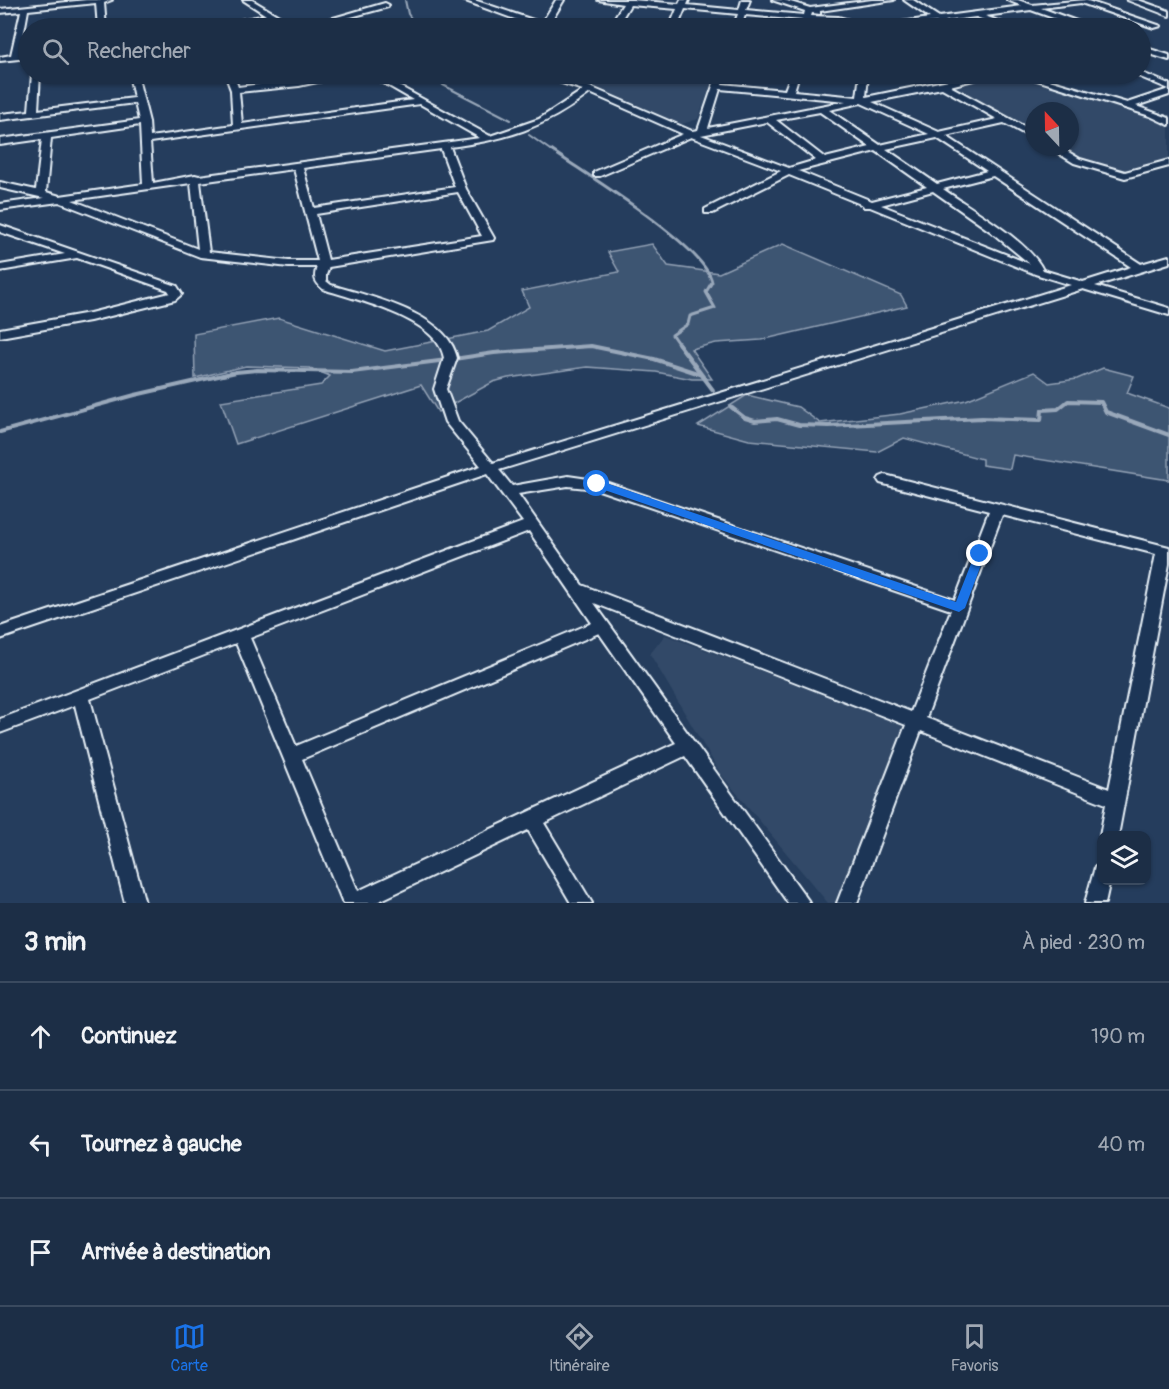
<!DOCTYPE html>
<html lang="fr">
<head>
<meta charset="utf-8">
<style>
  :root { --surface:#1c2e46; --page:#293a51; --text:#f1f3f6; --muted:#a0a8b3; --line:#3a4a5f; --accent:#1a73e8 }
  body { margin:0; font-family:Pangolin,sans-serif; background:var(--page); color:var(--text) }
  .controls { position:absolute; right:18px; bottom:18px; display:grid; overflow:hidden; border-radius:12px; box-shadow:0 2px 4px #0004 }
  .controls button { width:54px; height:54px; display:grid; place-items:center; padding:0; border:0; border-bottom:2px solid var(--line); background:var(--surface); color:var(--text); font:30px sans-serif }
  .compass { position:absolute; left:1025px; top:102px; width:54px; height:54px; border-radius:50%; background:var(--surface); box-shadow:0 2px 4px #0004; rotate:338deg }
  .stop { position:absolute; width:18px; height:18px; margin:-14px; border:4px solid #1a73e8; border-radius:50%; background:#fff }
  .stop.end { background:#1a73e8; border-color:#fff; box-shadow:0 2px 6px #0008 }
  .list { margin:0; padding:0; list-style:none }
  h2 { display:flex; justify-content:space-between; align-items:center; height:78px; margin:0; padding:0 24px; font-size:26px }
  h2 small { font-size:20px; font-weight:400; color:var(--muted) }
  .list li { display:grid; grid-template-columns:39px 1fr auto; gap:18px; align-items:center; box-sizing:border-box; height:108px; padding:0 24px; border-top:2px solid var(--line) }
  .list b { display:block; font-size:22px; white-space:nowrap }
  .list em { font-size:20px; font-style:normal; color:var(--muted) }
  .icon { flex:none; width:33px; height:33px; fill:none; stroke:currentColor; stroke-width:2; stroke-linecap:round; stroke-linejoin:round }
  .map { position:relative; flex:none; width:1169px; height:903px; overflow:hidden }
  .search { position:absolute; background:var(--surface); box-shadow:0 2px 4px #0004; left:18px; right:18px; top:18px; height:66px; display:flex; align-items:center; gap:15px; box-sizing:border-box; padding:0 21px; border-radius:33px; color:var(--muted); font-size:22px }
  .sheet { height:402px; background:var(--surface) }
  nav { display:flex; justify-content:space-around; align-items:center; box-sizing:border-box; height:84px; border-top:2px solid var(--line); background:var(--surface); font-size:16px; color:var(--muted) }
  nav a { display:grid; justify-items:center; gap:3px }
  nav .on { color:var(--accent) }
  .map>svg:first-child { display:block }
  .built { fill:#334a68 }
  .green { fill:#3e5472; stroke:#93a2b5; stroke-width:1.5 }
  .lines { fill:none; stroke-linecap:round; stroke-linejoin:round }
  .stream-far2 { stroke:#99a8ba; stroke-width:2 }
  .stream-far1 { stroke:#99a8ba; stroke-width:3 }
  .stream { stroke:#99a8ba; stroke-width:4 }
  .minor-casing { stroke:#e8f1f8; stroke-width:4 }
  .minor { fill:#1d3557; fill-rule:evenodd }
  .route { fill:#1a73e8 }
</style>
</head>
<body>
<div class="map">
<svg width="1169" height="903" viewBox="0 0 1169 903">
  <rect width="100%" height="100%" fill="#253d5d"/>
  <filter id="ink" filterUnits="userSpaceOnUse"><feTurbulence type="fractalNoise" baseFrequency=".0167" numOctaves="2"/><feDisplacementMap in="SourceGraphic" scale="12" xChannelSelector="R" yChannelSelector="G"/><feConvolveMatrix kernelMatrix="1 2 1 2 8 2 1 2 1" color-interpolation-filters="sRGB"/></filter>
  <g filter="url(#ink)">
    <!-- built -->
    <g class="built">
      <path d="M594,74H715L698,119L679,125L586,88Z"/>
      <path d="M1006,74L1147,115L1169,126V158L1123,171L1080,159L1060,147H1070V111H1034V132L952,86Z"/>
      <path d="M665,635L905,725L837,903H828L720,773L650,654Z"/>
    </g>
    <!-- green -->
    <g class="green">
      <path d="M652,244L668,266L719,273L783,244L901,295L907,306L761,340L716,343L691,349L712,379H692L656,372L587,367L508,378L493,382L438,412L421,385L236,444L221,401L321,385L330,376L310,368L246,366L195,378L194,334L279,318L385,351L488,331L529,307L522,291L619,272L608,252Z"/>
      <path d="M1103,368L1134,376L1127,393L1169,408V480L1013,455L1010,469L982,465V459L904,438L877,452L749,440L698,426L747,395L798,407L820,423L900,414L966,400L1034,372L1049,383L1077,379Z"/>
    </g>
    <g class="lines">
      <!-- stream-far2 -->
      <g class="stream-far2">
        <path d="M405,0L408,14L418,28"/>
        <path d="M437,74L443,85L511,120"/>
        <path d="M529,135L553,152"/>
      </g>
      <!-- stream-far1 -->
      <path class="stream-far1" d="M551,150C585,174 705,246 712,282L706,292L715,308L690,316L688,324L672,335L679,345"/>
      <!-- stream -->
      <g class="stream">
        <path d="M678,343L713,390"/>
        <path d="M454,359L494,353L591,346L654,359L700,374"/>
        <path d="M731,407L745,418L755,421L777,419L799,425L829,426L982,418L1041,420L1042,410L1058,409L1068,401L1101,402L1106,412L1169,435"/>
        <path d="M0,432L135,395L236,372L257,370L352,372L447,360"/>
      </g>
      <defs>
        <g id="minor">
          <path d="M86,0H112L104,3L106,28H98L96,3L28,10L20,54H28V58L0,61V57L11,55L21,11L0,13V9Z"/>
          <path d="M243,0H252L299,28H290L272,18L213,28H199L266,15Z"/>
          <path d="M463,0H474L542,23L556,0H564L549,25L554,28H539Z"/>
          <path d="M598,0H633L679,4L681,0H689L687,5L739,10L742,0H750L746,10L804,15L805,11L772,0H784L810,8L872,0H894L820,11V14L812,13L811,16L838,17L872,26L930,18L904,0H913L939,17L1022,6L1007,0H1018L1032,5L1085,0L1161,26L1154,28L1081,3L1041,8L1090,26L1091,28H1081L1031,10L985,16L1017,28H1007L976,17L945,21L954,28H946L936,22L887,28H863L845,23L810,20L808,28H800L802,20L745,15L741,28H733L738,14L685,9L677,28H669L677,9L630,5L616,28H608L623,4Z"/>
          <path d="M1127,0H1138L1169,11V16Z"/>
          <path d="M385,3L389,5L388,7L310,28H299Z"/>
          <path d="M1140,46L1169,55V60L1140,51Z"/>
          <path d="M1140,72L1169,84V95L1136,106L1169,118V125L1150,116L1018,74H1029L1127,103L1169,89L1133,74Z"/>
          <path d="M32,74H40L38,110L134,98L129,74H137L149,122L150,137L233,125L231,90L225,74H233L238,87L338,74H354L299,86L239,92L242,124L413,100L368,74H377L490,136L539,119L583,90L541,76L540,74H551L581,83L692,131L698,130L717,74H725L722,84L785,90L791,74H799L794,91L857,97L860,74H868L866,97L978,74H990L989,76L950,86L1034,132V139L1004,123L946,136L1141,264L1169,256V263L1095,286L1169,308V315L1083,289L499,470L512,486L568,476L602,481L955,600L989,511L880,483L878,480L880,477L885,475L1169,547V564L1118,836H1102V840L1100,836L1106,804L921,731L857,903H837L906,725L594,603L810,903H788L685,756L544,823L592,903H571L528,830L375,903H343L236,643L90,699L145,903H125L75,705L0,733V719L523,522L487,474L0,639V627L481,466L445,422L434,389L444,358C438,318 356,300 323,289C315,282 313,278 317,267H289L200,257L59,202L0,210V204L44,198L0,188V182L36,190L42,139L0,145V139L139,120L135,103L0,120V114L29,111ZM942,88L997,119L939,132L872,102ZM720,89L846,101L708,128ZM590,93L683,134L594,172V176H600L691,137L781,171L705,209V213H713L789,175L863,205L864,207H870L1035,274L1071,285L493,463L458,421L446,389L457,358C448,313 368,296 331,285L326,281V275L329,267L493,240L494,238L466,189L450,147C505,140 545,128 590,93ZM861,103L929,134L880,145L829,110ZM420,104L480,138L199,176L195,175L153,183L150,142ZM820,112L870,147L825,158L776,120ZM767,122L816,160L789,168L701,135ZM140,125L143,184L60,196L46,192L51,138ZM937,138L987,171L937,184L886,149ZM441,149L455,187L314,208L303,168ZM876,151L927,187L872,201L798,171ZM294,169L318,261H289L209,252L200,182ZM993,176L1131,267L1083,282L1043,270C1029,241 970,208 943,189ZM191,183L198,249L72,200ZM933,191L990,231L1030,264L881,205ZM458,192L482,236L328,260L316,214ZM568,486L596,489L951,610L911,712L582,585L518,494ZM1002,515L1156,554L1109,789L926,718ZM529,531L592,623L296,746L250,638ZM599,633L676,743L358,891L302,759Z"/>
          <path d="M1048,147H1060L1080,159L1125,172L1169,160V166L1125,178L1074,163Z"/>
          <path d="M0,225L177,286L182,294L175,300L90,321L0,337V329L90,313L170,293L168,290L77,258L0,271V265L65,254L0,232Z"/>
          <path d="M1102,864V880H1110L1105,903H1085L1095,867Z"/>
        </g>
      </defs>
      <!-- minor casing -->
      <use href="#minor" class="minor-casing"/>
      <!-- minor -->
      <use href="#minor" class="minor"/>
    </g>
  </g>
  <!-- route -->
  <path class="route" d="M597,480L956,602L976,551H984L985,554L965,608L959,612L593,486L592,484Z"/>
</svg>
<div class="controls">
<button><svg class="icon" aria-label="layers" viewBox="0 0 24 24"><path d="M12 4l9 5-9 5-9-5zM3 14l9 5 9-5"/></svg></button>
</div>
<svg class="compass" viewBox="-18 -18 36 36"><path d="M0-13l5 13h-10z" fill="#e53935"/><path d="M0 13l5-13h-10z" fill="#a0a8b3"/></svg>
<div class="stop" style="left:597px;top:484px"></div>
<div class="stop end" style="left:980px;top:554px"></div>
<div class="search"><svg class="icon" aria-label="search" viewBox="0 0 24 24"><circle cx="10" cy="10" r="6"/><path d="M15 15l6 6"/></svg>Rechercher</div>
</div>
<section class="sheet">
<h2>3 min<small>À pied · 230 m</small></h2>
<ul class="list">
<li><svg class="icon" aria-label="ahead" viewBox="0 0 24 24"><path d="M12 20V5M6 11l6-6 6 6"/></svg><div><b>Continuez</b></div><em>190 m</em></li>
<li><svg class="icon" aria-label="left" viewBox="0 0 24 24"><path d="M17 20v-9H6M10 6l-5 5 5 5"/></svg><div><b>Tournez à gauche</b></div><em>40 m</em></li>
<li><svg class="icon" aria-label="arrive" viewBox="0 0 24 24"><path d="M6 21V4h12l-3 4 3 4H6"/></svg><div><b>Arrivée à destination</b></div></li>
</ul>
</section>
<nav>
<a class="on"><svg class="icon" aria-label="map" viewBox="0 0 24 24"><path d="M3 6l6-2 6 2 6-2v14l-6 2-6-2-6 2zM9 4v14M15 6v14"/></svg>Carte</a>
<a><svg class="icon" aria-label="directions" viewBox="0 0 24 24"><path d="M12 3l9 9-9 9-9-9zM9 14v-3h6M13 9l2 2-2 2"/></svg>Itinéraire</a>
<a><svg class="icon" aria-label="saved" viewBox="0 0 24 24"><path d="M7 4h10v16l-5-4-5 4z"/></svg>Favoris</a>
</nav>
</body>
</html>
